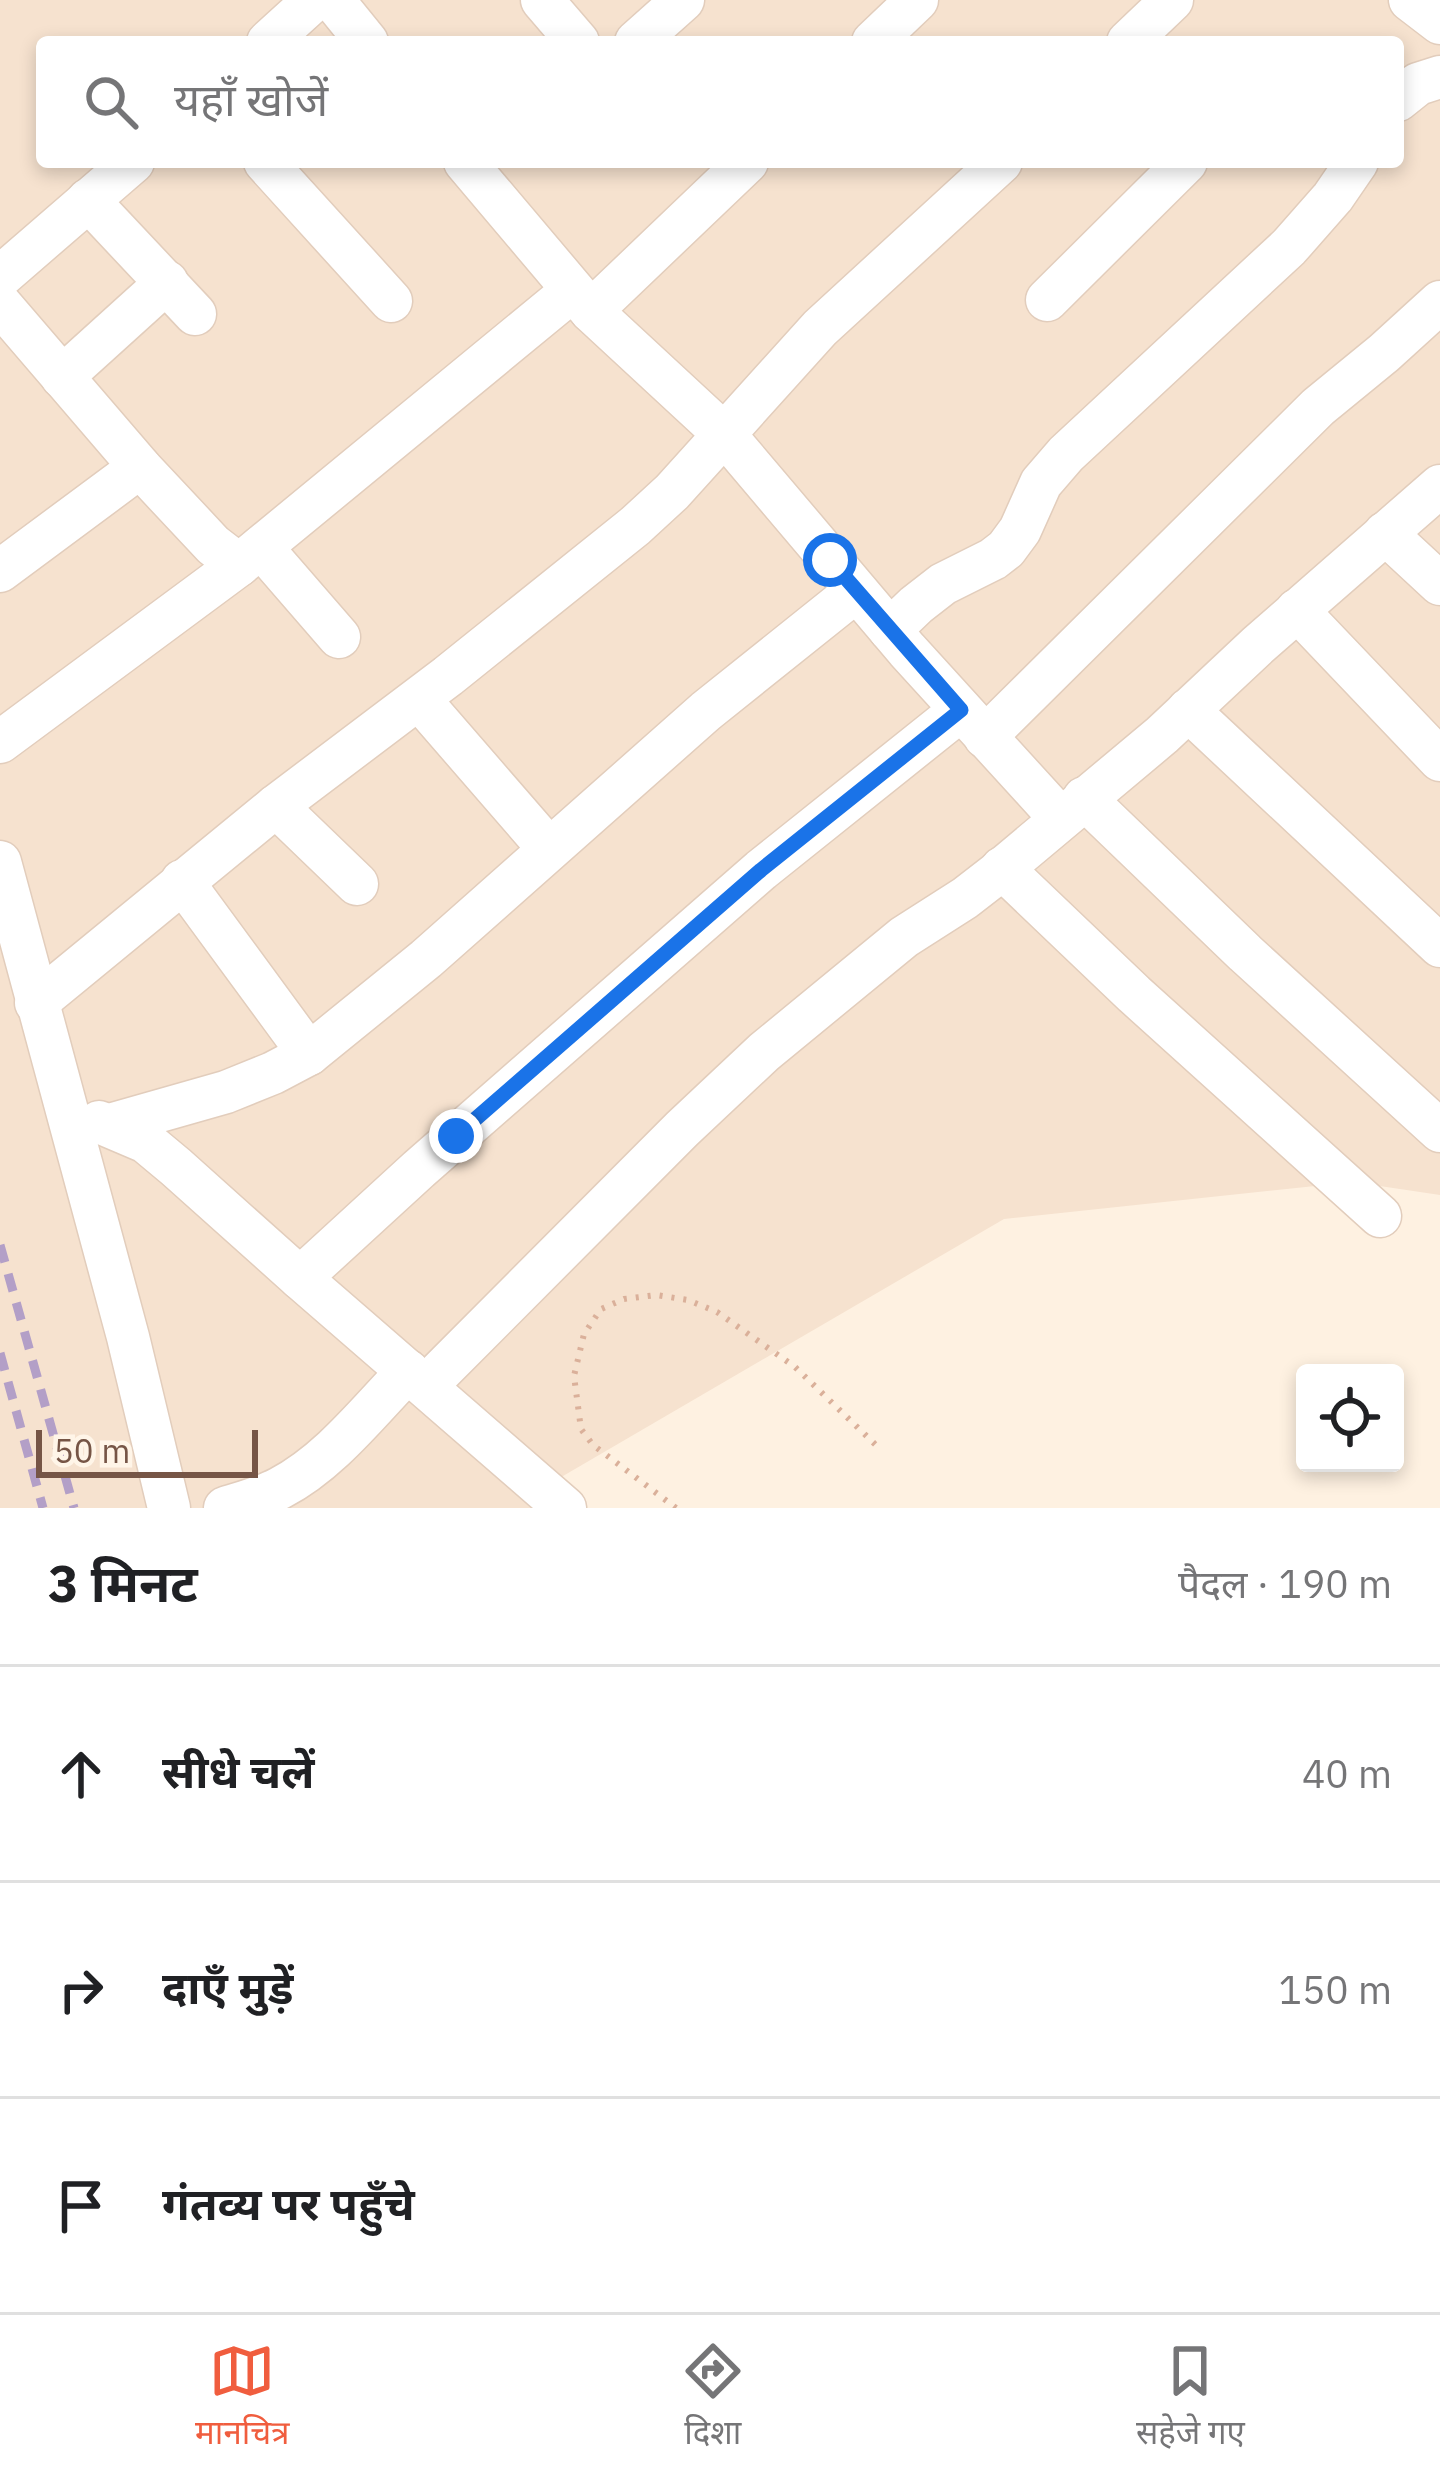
<!DOCTYPE html>
<html lang="hi">
<head>
<meta charset="utf-8">
<style>
  :root { --surface:#fff; --page:#f2f2f2; --text:#202124; --muted:#757577; --line:#e0e0e0; --accent:#f05d3e }
  body { margin:0; font-family:"IBM Plex Sans","Noto Sans Devanagari",sans-serif; background:var(--page); color:var(--text) }
  .controls { position:absolute; right:36px; bottom:36px; display:grid; overflow:hidden; border-radius:12px; box-shadow:0 6px 18px #0003 }
  .controls button { width:108px; height:108px; display:grid; place-items:center; padding:0; border:0; border-bottom:3px solid var(--line); background:var(--surface); color:var(--text); font:60px sans-serif }
  .scale { position:absolute; left:36px; bottom:30px; width:222px; box-sizing:border-box; padding-left:12px; border:6px solid #765546; border-top:0; font-size:33px; line-height:42px; white-space:nowrap; color:#765546; -webkit-text-stroke:9px #fff5e8; paint-order:stroke }
  .stop { position:absolute; width:36px; height:36px; margin:-27px; border:9px solid #1a73e8; border-radius:50%; background:#fff }
  .stop.end { background:#1a73e8; border-color:#fff; box-shadow:0 3px 12px #0008 }
  .list { margin:0; padding:0; list-style:none }
  h2 { display:flex; justify-content:space-between; align-items:center; height:156px; margin:0; padding:0 48px; font-size:51px }
  h2 small { font-size:39px; font-weight:400; color:var(--muted) }
  .list li { display:grid; grid-template-columns:78px 1fr auto; gap:36px; align-items:center; box-sizing:border-box; height:216px; padding:0 48px; border-top:3px solid var(--line) }
  .list b { display:block; font-size:45px; white-space:nowrap }
  .list em { font-size:39px; font-style:normal; color:var(--muted) }
  .icon { flex:none; width:66px; height:66px; fill:none; stroke:currentColor; stroke-width:2; stroke-linecap:round; stroke-linejoin:round }
  .map { position:relative; flex:none; width:1440px; height:1508px; overflow:hidden }
  .search { position:absolute; background:var(--surface); box-shadow:0 6px 18px #0003; left:36px; right:36px; top:36px; height:132px; display:flex; align-items:center; gap:30px; box-sizing:border-box; padding:0 42px; border-radius:12px; color:var(--muted); font-size:45px }
  .sheet { height:804px; background:var(--surface) }
  nav { display:flex; justify-content:space-around; align-items:center; box-sizing:border-box; height:168px; border-top:3px solid var(--line); background:var(--surface); font-size:33px; color:var(--muted) }
  nav a { display:grid; justify-items:center; gap:6px }
  nav .on { color:var(--accent) }
  .map>svg:first-child { display:block }
  .residential { fill:#f6e2cf; fill-rule:evenodd }
  .lines { fill:none; stroke-linecap:round; stroke-linejoin:round }
  .minor-casing { stroke:#e2cdbc; stroke-width:45 }
  .path { stroke:#dab09a; stroke-width:6; stroke-dasharray:3 9; stroke-linecap:butt }
  .minor { stroke:#fff; stroke-width:42 }
  .rail { stroke:#b39fc7; stroke-width:9; stroke-dasharray:18 12; stroke-linecap:butt }
  .route { stroke:#1a73e8; stroke-width:15 }
</style>
</head>
<body>
<div class="map">
<svg width="1440" height="1508" viewBox="0 0 1440 1508">
  <rect width="100%" height="100%" fill="#fef1e1"/>
  <!-- residential -->
  <path class="residential" d="M0,0H1440V1195L1353,1182L1004,1219L551,1483L535,1508H0ZM42,42H1398V162H42Z"/>
  <g class="lines">
    <defs>
      <g id="minor">
        <path d="M333,0L367,42"/>
        <path d="M542,0L578,42"/>
        <path d="M1410,0L1440,23"/>
        <path d="M268,42L314,0"/>
        <path d="M636,42L683,0"/>
        <path d="M873,42L917,0"/>
        <path d="M1128,42L1172,0"/>
        <path d="M1398,100L1418,84L1440,77"/>
        <path d="M265,162L391,301"/>
        <path d="M465,162L591,311L725,435L907,650L1060,818"/>
        <path d="M88,200L195,314"/>
        <path d="M0,277L133,162"/>
        <path d="M1047,300L1186,162"/>
        <path d="M0,304L140,467L213,545L239,565"/>
        <path d="M591,311L747,162"/>
        <path d="M62,377L167,282"/>
        <path d="M1385,533L1440,584"/>
        <path d="M261,547L339,637"/>
        <path d="M0,571L140,467"/>
        <path d="M1297,610L1440,760"/>
        <path d="M890,630L916,605L943,584L993,559L1006,549L1020,530L1041,483L1066,454L1289,247L1333,197L1357,162"/>
        <path d="M419,699L549,849"/>
        <path d="M1188,710L1440,946"/>
        <path d="M985,737L1318,407L1384,353L1440,302"/>
        <path d="M0,742L239,565L572,291"/>
        <path d="M1084,798L1245,953L1440,1131"/>
        <path d="M276,806L357,884"/>
        <path d="M0,862L128,1337L169,1508"/>
        <path d="M1002,868L1134,994L1380,1216"/>
        <path d="M182,881L309,1054"/>
        <path d="M36,1003L276,806L448,676L635,526L672,492L820,328L1001,162"/>
        <path d="M99,1122L146,1142L176,1167L300,1278L565,1508"/>
        <path d="M110,1125L226,1092L273,1073L309,1054L426,959L706,711L856,591"/>
        <path d="M300,1278L419,1169L761,870L961,710"/>
        <path d="M426,1386L682,1129L764,1052L904,937L965,898L996,874L1162,735L1258,645L1440,486"/>
        <path d="M225,1508C244,1502 263,1497 280,1488C330,1462 369,1411 408,1371"/>
      </g>
    </defs>
    <!-- minor casing -->
    <use href="#minor" class="minor-casing"/>
    <!-- path -->
    <path class="path" d="M676,1508L593,1445L581,1429L574,1376L584,1334L601,1309L624,1299L656,1295L688,1300L717,1312L795,1367L881,1450"/>
    <!-- minor -->
    <use href="#minor" class="minor"/>
    <!-- rail -->
    <g class="rail">
      <path d="M0,1245L74,1508"/>
      <path d="M0,1353L43,1508"/>
    </g>
  </g>
  <g class="lines">
    <!-- route -->
    <path class="route" d="M456,1136L761,870L961,710L830,560"/>
  </g>
</svg>
<div class="controls">
<button><svg class="icon" aria-label="locate" viewBox="0 0 24 24"><circle cx="12" cy="12" r="6"/><path d="M12 2v4M12 18v4M2 12h4M18 12h4"/></svg></button>
</div>
<div class="scale">50 m</div>
<div class="stop" style="left:830px;top:560px"></div>
<div class="stop end" style="left:456px;top:1136px"></div>
<div class="search"><svg class="icon" aria-label="search" viewBox="0 0 24 24"><circle cx="10" cy="10" r="6"/><path d="M15 15l6 6"/></svg>यहाँ खोजें</div>
</div>
<section class="sheet">
<h2>3 मिनट<small>पैदल · 190 m</small></h2>
<ul class="list">
<li><svg class="icon" aria-label="ahead" viewBox="0 0 24 24"><path d="M12 20V5M6 11l6-6 6 6"/></svg><div><b>सीधे चलें</b></div><em>40 m</em></li>
<li><svg class="icon" aria-label="right" viewBox="0 0 24 24"><path d="M7 20v-9h11M14 6l5 5-5 5"/></svg><div><b>दाएँ मुड़ें</b></div><em>150 m</em></li>
<li><svg class="icon" aria-label="arrive" viewBox="0 0 24 24"><path d="M6 21V4h12l-3 4 3 4H6"/></svg><div><b>गंतव्य पर पहुँचे</b></div></li>
</ul>
</section>
<nav>
<a class="on"><svg class="icon" aria-label="map" viewBox="0 0 24 24"><path d="M3 6l6-2 6 2 6-2v14l-6 2-6-2-6 2zM9 4v14M15 6v14"/></svg>मानचित्र</a>
<a><svg class="icon" aria-label="directions" viewBox="0 0 24 24"><path d="M12 3l9 9-9 9-9-9zM9 14v-3h6M13 9l2 2-2 2"/></svg>दिशा</a>
<a><svg class="icon" aria-label="saved" viewBox="0 0 24 24"><path d="M7 4h10v16l-5-4-5 4z"/></svg>सहेजे गए</a>
</nav>
</body>
</html>
